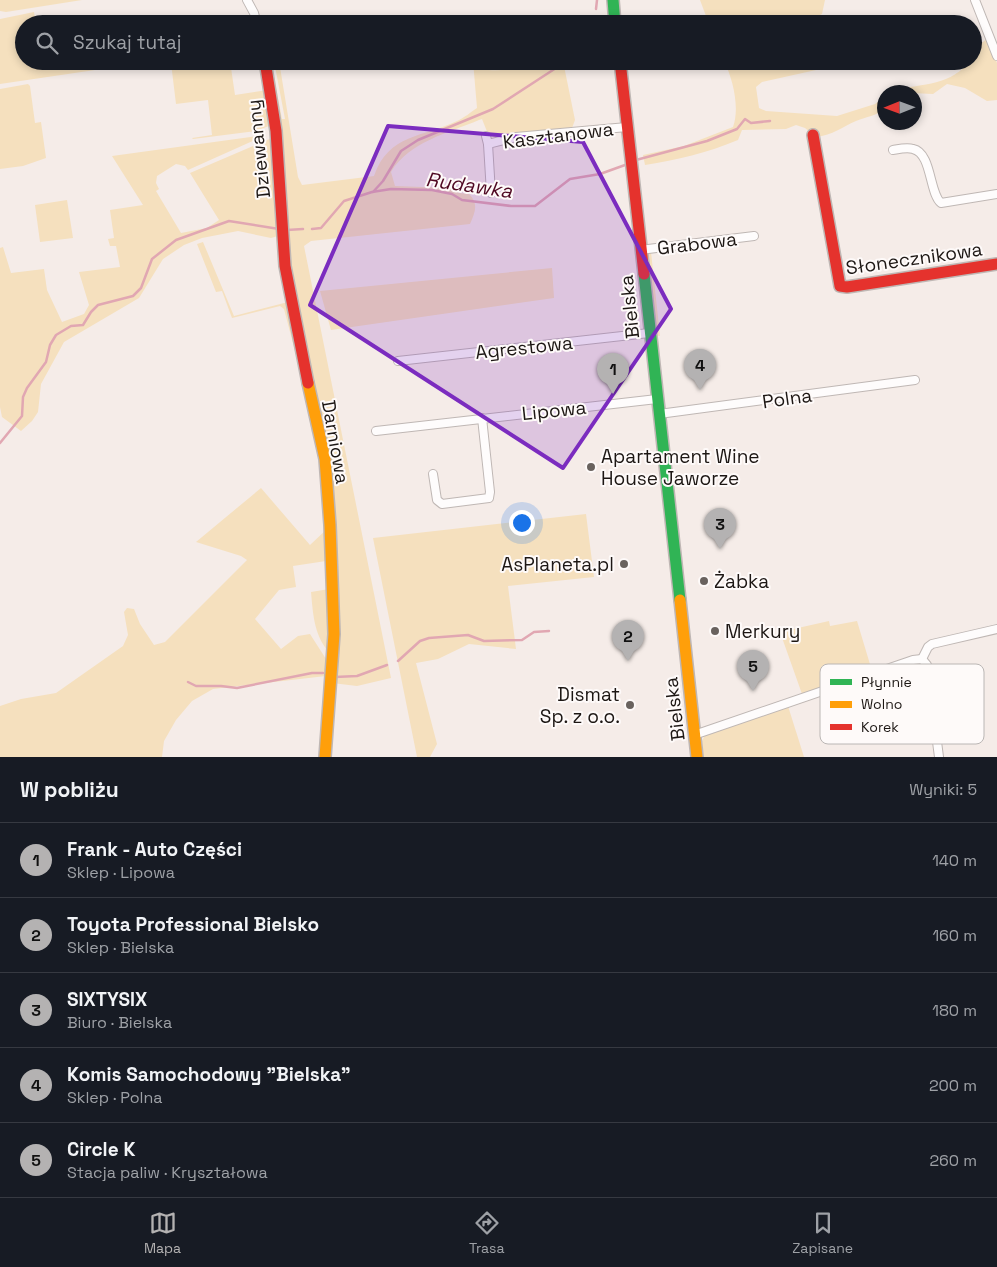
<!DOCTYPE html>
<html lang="pl">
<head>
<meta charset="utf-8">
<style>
  :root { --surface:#171b24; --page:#242831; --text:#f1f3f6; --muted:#9ea1a6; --line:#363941; --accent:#b4b2b2 }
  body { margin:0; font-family:"Space Grotesk",sans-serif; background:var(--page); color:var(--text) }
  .compass { position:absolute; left:877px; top:85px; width:45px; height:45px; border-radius:50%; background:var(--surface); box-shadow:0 2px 8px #0003; rotate:269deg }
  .you { position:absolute; left:521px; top:522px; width:18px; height:18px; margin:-12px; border:4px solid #fff; border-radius:50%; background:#1a73e8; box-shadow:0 0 0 8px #1a73e833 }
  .badge { display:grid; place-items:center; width:32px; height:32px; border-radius:50%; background:var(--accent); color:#111; font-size:16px; font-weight:700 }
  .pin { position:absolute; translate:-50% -41px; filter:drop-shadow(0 1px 2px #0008) }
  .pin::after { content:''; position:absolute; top:26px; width:18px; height:15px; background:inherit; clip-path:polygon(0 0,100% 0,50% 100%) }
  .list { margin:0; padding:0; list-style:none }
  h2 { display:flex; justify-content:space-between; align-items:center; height:65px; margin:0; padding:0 20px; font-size:21px }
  h2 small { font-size:16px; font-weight:400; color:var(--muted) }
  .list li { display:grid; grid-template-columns:32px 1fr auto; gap:15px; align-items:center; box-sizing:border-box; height:75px; padding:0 20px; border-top:1px solid var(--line) }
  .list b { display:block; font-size:19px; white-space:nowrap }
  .list p { margin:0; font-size:16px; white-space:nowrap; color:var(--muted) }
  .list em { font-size:16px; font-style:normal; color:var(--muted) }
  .icon { flex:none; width:28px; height:28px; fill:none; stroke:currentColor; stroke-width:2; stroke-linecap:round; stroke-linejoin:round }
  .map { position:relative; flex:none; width:997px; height:757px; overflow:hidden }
  .search { position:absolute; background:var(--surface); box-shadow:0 2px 8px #0003; left:15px; right:15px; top:15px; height:55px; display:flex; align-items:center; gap:12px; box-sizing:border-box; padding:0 18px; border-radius:28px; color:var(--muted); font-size:19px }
  .sheet { height:440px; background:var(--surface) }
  nav { display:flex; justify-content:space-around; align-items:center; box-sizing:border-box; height:70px; border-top:1px solid var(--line); background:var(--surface); font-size:14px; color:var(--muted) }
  nav a { display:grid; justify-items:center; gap:2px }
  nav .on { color:var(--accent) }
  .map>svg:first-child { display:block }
  .green { fill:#f5e0be }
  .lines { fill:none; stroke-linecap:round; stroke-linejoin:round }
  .stream { stroke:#e1a7b2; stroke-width:2.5 }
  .street-casing { stroke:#bfb7b4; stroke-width:10 }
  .fast-casing { stroke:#bfb7b4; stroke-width:14 }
  .slow-casing { stroke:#bfb7b4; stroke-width:14 }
  .jam-casing { stroke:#bfb7b4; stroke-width:14 }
  .street { stroke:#fefcfc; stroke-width:8 }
  .fast { stroke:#30b455; stroke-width:11 }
  .slow { stroke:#ff9f0a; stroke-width:11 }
  .jam { stroke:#e5322d; stroke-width:11 }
  .marked { fill:#7b2cbf; fill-opacity:0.2; stroke:#7b2cbf; stroke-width:4; stroke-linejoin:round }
  .poi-dot { fill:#69625e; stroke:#fefaf9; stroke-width:2 }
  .labels { text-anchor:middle; stroke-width:4; stroke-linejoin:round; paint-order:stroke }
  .street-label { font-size:19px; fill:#1d1714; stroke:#fefaf9 }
  .poi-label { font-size:19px; fill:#1d1714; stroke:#fefaf9; text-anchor:start }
  .water-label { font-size:20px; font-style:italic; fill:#4f0822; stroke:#fefaf9 }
  .key { fill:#fefaf9; stroke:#bab6b4; stroke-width:1 }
  .key-label { font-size:14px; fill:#1d1714 }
</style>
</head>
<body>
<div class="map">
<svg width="997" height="757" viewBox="0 0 997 757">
  <rect width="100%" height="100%" fill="#f5ece8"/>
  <!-- green -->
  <g class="green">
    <path d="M0,0H82L6,12L0,11Z"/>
    <path d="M700,0H825L822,14L808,21L807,24H709Z"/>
    <path d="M34,12L36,24H24V61H156L0,84V19Z"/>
    <path d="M987,39L997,63V100L987,101L965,88L947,84L933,94L891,92L896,89C921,85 954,84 969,61H973C973,51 979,44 987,39Z"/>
    <path d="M188,61H230L235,95L268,90L270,123L269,126L256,131L193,139L192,138L212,135L208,100L176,104L171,63Z"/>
    <path d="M267,61H271L282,119H285L274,61H279L298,177L302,185L374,176C388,134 424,137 457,121C464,118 471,112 477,108L473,61H485L489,70C515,72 537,61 563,61L575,120L572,128L567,130L498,139L488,134L482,119L479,120C448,133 409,142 391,172L395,186L450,188L459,193L469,194C479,204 475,212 470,224L311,241L304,246L391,678L357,686L332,683V526L294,296Z"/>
    <path d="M724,61H818L816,70L762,82L756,87L759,108L766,111L837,116L875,104L884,97V108C876,117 867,116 856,121C842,127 833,135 816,137L805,128L796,125L786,129L742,130L738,140C707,153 677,160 645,165L643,155L684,146L733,127C740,108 733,79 724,61Z"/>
    <path d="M28,84L30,86L35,123L41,122L46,158L23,166L0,169V89Z"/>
    <path d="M266,135L188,170L185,166L176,164L157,176L156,183L159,189L156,191L181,233L207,228L219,220L190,173L272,138L278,236L271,238L238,231L202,238L184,245L163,259L139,298L64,342L41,384L38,412L32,421L21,431L2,417L0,407V248L3,247L11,273L44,269L47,290L62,322L84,314L89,305L79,272L120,267L116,246H110L108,239L114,238L110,210L143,205L112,156Z"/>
    <path d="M67,200L73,238L40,242L35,205Z"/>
    <path d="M203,242L234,316L288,302L314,431L312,433L302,378L284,309L280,306L232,318L222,291L216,292L197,244Z"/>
    <path d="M651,252L660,336L653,335L646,254Z"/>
    <path d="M552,268L554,298L331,330L320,291Z"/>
    <path d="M261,488L310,545L327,529L326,561L293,566L296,587L279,590L255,619L281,649L298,636L310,634L326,659V676L213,689L192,701L176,720L164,741L162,757H0V706L21,699L56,693L123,646L128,635L124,612L127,608L134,609L140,624L154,645L165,642L247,560L241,556L196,542Z"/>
    <path d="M586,514L594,577L508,586L516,649L469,644L438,659L416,663L437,744L430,757H417L373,538Z"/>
    <path d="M329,589L331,651H328C314,634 313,614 311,592Z"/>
    <path d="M829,621L830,626L857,621L872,671L802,694L780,632Z"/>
    <path d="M788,706L804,757H704L702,741L705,735Z"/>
  </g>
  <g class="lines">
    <!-- stream -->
    <g class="stream">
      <path d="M596,9L597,0"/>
      <path d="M636,160L707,141L737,129L745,119L751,123L770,121"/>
      <path d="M373,192L383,181L401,151L418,140L493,109L556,68"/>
      <path d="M312,229L321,228L344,201L372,192L391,189L432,190L452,194L462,200L511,206H535L570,179L600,174L625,165"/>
      <path d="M287,230L303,229"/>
      <path d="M0,443L22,416L23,397L27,388L46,362L50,345L56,335L71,326L83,325L91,312L98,305L133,296L141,288L152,259L176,240L229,221L279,229"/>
      <path d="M398,661L420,641L429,638L468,635L484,641L522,640L534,632L549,631"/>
      <path d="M335,677L357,676L387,665"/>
      <path d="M188,682L196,686H221L237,688L312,673H323"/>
    </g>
    <defs>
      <g id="street">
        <path d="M247,0L254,13L257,24"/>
        <path d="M975,0L997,56"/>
        <path d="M486,136L488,144L491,193"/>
        <path d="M488,144L516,137L627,127"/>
        <path d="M893,150C899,149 907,147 913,149C932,153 929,193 941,203L997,194"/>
        <path d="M640,250L754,236"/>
        <path d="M398,361L649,333"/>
        <path d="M659,414L915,380"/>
        <path d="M376,431L657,399"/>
        <path d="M433,474L437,500L442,504L489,498L490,492L482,418"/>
        <path d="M922,659L927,665L939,757"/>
        <path d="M922,659L928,647L932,644L997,629"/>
        <path d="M694,735L913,660L922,659"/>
      </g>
      <g id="fast">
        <path d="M613,0L615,24"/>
        <path d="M644,274L680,600"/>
      </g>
      <g id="slow">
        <path d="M308,383L325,459L330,525L334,634L325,757"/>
        <path d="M680,600L697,757"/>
      </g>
      <g id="jam">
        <path d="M265,61L276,131L285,266L308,383"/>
        <path d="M620,61L644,274"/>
        <path d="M813,135L840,286L847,287L997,264"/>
      </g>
    </defs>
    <!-- street casing -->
    <use href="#street" class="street-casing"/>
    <!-- fast casing -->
    <use href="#fast" class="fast-casing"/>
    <!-- slow casing -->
    <use href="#slow" class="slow-casing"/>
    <!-- jam casing -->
    <use href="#jam" class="jam-casing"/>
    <!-- street -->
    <use href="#street" class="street"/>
    <!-- fast -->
    <use href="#fast" class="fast"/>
    <!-- slow -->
    <use href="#slow" class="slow"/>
    <!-- jam -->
    <use href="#jam" class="jam"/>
  </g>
  <!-- marked area -->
  <path class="marked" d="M388,126L583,142L671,309L563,468L310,305Z"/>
  <!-- markers -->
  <g class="poi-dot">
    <circle cx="591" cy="467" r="5"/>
    <circle cx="624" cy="564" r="5"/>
    <circle cx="704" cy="581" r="5"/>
    <circle cx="715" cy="631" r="5"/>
    <circle cx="630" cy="705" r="5"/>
  </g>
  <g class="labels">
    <!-- street labels -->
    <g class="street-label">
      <text transform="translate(558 135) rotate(-7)" y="7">Kasztanowa</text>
      <text transform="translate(258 149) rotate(-96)" y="7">Dziewanny</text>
      <text transform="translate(697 243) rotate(-7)" y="7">Grabowa</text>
      <text transform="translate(914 258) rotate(-8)" y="7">Słonecznikowa</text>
      <text transform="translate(629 307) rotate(-96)" y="7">Bielska</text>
      <text transform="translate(524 347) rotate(-6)" y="7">Agrestowa</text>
      <text transform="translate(787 398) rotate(-8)" y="7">Polna</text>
      <text transform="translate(554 410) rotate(-6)" y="7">Lipowa</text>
      <text transform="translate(336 442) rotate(80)" y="7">Darniowa</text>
      <text transform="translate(674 709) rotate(-97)" y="7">Bielska</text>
    </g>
    <!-- poi labels -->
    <g class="poi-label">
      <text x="601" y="463">Apartament Wine<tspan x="601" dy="22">House Jaworze</tspan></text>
      <text x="614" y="571" text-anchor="end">AsPlaneta.pl</text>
      <text x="714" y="588">Żabka</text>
      <text x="725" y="638">Merkury</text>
      <text x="620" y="701" text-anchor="end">Dismat<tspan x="620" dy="22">Sp. z o.o.</tspan></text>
    </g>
    <!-- water labels -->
    <g class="water-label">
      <text transform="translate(469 185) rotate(8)" y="7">Rudawka</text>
    </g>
  </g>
  <!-- legend -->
  <rect x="820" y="664" width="164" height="80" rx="8" class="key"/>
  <rect x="830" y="679" width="22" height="6" fill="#30b455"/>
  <rect x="830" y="701" width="22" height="7" fill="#ff9f0a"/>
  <rect x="830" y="724" width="22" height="6" fill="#e5322d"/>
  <g class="key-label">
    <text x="861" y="687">Płynnie</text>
    <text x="861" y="709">Wolno</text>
    <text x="861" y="732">Korek</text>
  </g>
</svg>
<svg class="compass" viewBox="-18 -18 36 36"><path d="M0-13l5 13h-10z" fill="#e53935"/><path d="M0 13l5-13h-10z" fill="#9ea1a6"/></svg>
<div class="you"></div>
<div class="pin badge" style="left:613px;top:394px">1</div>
<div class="pin badge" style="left:628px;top:661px">2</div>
<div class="pin badge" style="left:720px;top:549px">3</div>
<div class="pin badge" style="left:700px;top:390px">4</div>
<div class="pin badge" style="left:753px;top:691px">5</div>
<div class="search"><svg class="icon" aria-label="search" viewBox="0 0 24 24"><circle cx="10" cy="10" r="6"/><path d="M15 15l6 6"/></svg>Szukaj tutaj</div>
</div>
<section class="sheet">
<h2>W pobliżu<small>Wyniki: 5</small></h2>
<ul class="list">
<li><span class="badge">1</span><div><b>Frank - Auto Części</b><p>Sklep · Lipowa</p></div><em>140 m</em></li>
<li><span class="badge">2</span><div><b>Toyota Professional Bielsko</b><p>Sklep · Bielska</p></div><em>160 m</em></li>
<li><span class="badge">3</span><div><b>SIXTYSIX</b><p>Biuro · Bielska</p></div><em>180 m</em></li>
<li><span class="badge">4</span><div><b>Komis Samochodowy &quot;Bielska&quot;</b><p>Sklep · Polna</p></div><em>200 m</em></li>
<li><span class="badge">5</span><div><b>Circle K</b><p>Stacja paliw · Kryształowa</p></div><em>260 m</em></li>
</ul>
</section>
<nav>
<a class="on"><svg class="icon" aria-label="map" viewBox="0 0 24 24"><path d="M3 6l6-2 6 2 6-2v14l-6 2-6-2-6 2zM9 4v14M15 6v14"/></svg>Mapa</a>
<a><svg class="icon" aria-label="directions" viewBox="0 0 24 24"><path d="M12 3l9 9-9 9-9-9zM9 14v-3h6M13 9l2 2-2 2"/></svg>Trasa</a>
<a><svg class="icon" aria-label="saved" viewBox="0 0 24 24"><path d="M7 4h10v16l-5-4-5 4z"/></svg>Zapisane</a>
</nav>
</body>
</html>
